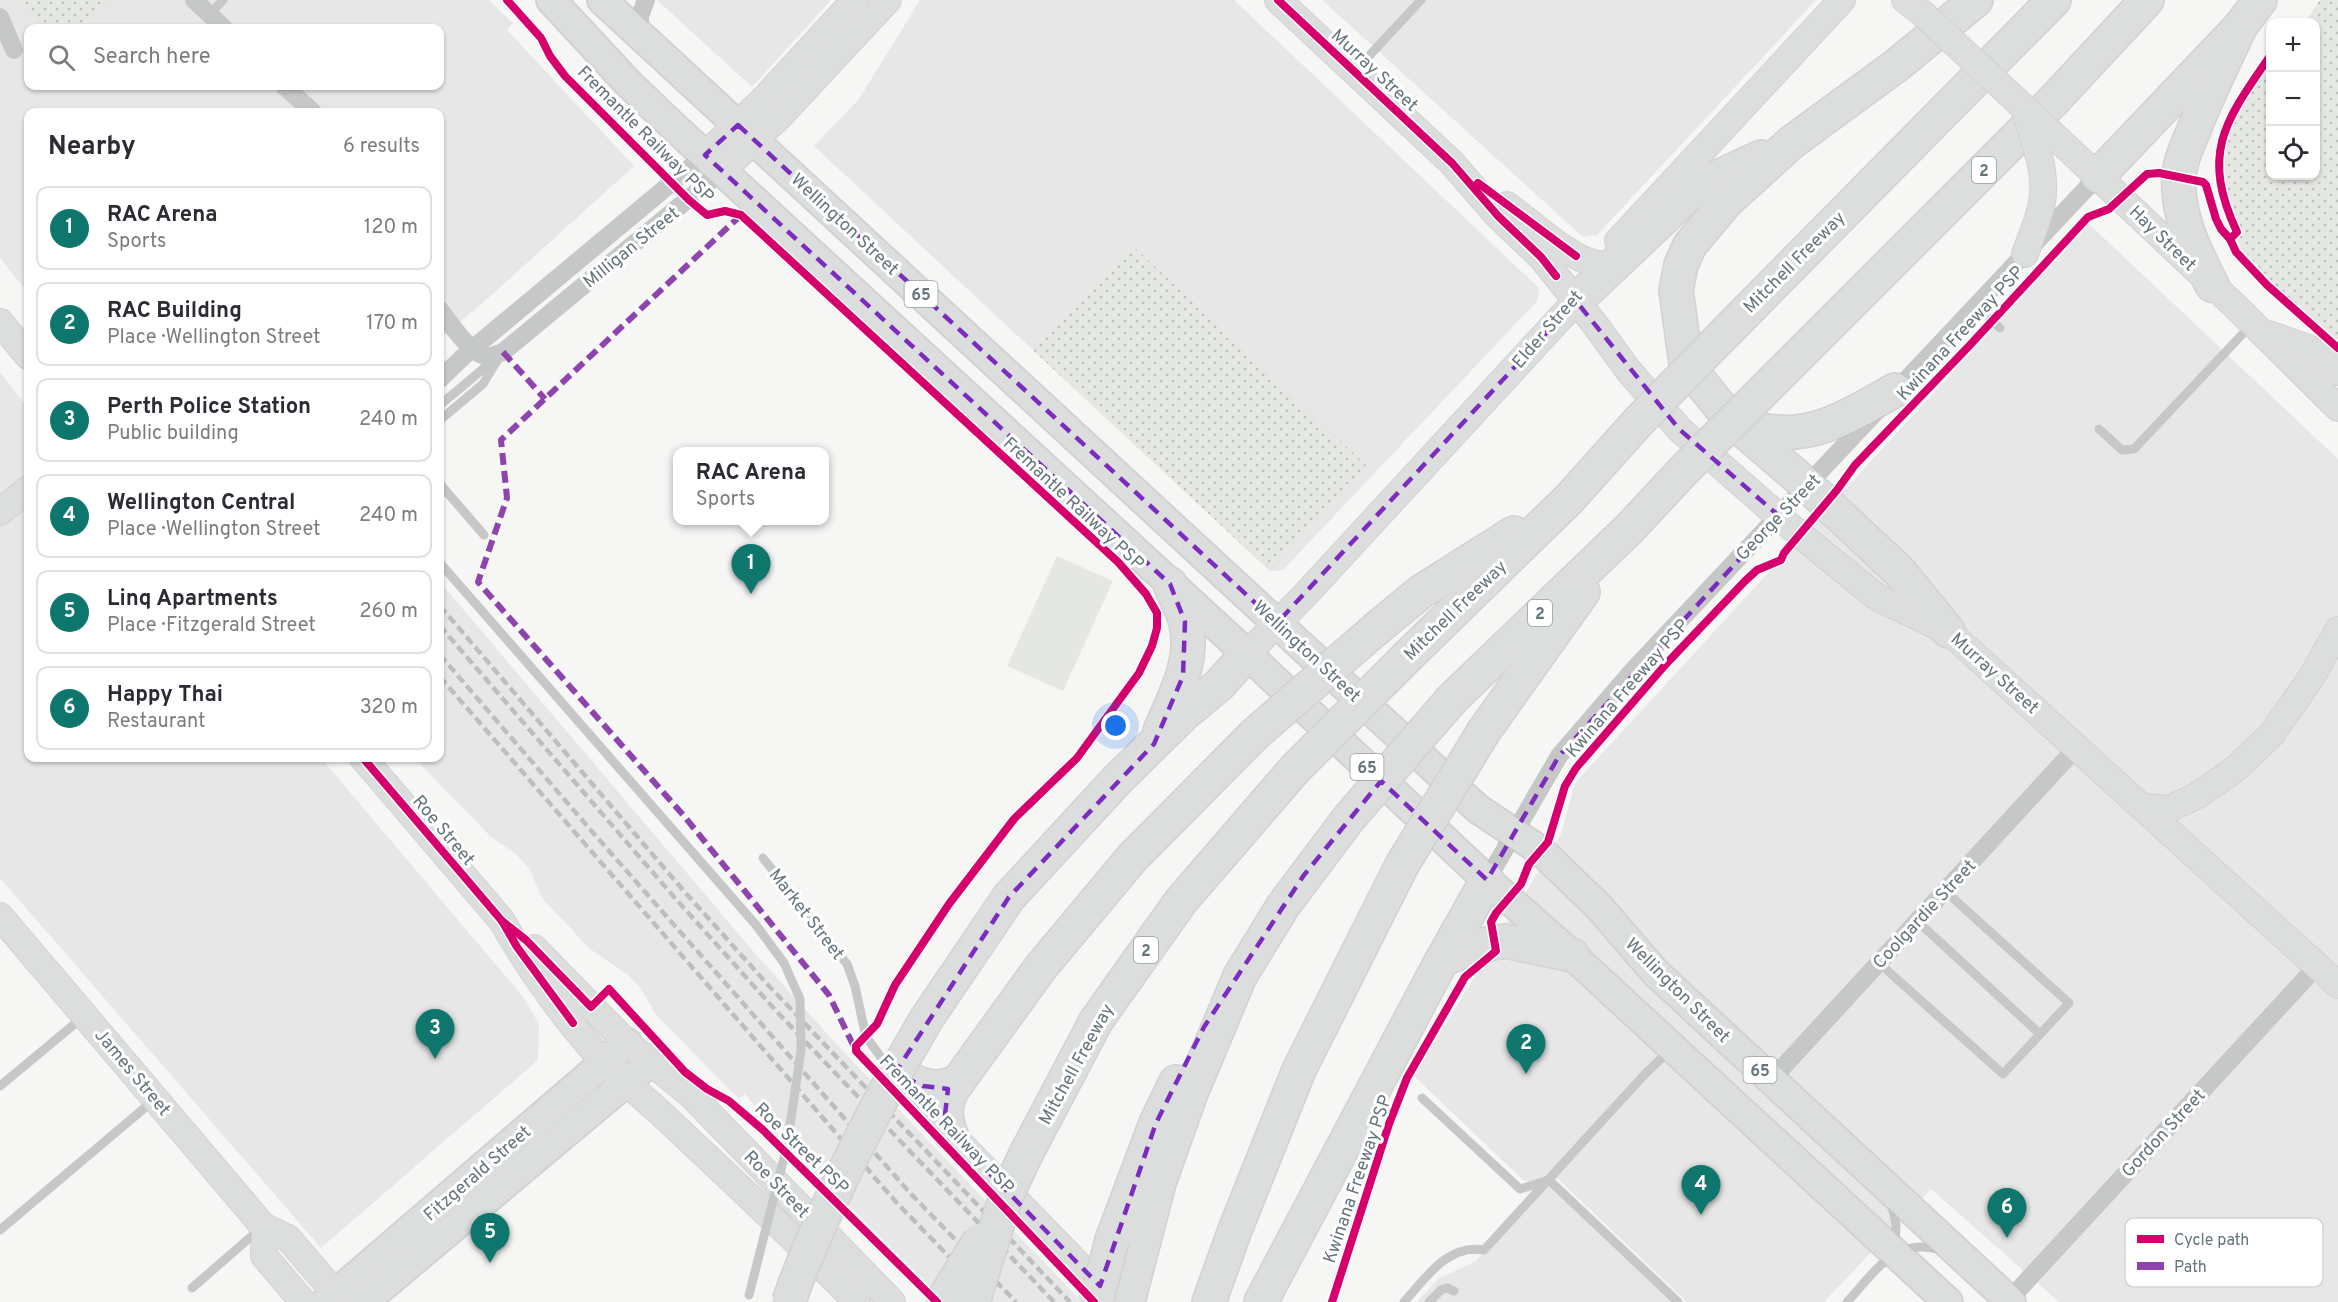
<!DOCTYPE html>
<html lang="en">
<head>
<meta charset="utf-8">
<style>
  :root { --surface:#fff; --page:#f7f7f7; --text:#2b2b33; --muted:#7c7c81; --line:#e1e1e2; --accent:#0f766e }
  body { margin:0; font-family:Overpass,sans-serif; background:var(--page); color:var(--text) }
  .controls { position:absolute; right:18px; top:18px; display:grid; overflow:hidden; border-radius:12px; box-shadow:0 2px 4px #0004 }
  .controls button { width:54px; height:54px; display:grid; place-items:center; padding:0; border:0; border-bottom:2px solid var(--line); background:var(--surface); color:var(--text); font:30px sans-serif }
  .you { position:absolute; left:1116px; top:726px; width:21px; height:21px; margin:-15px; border:4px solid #fff; border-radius:50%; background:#1a73e8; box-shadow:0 0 0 9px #1a73e833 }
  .badge { display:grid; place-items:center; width:39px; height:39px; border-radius:50%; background:var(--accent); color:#fff; font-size:20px; font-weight:700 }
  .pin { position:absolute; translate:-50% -50px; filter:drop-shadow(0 2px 3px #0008) }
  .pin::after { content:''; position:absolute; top:32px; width:21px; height:18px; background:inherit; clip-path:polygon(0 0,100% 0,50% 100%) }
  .popup { position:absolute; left:673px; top:447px; width:156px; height:78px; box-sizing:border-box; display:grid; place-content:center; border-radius:12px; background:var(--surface); filter:drop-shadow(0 2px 4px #0005); font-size:20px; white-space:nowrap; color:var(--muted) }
  .popup b { font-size:22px; color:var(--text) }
  .popup::after { content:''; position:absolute; left:50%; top:100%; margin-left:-12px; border:12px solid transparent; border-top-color:var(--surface) }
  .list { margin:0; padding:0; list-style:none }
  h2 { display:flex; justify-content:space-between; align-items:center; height:78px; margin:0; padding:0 24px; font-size:26px }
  h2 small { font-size:20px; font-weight:400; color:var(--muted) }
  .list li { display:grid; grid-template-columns:39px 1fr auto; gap:18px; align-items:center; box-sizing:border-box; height:84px; margin:0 12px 12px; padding:0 12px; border:2px solid var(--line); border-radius:12px }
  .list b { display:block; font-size:22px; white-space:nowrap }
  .list p { margin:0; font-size:20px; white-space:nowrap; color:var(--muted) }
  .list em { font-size:20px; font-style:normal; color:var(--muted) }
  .icon { flex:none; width:33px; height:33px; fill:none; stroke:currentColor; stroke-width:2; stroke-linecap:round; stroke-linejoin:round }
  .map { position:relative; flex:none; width:2338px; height:1302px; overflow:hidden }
  .search { position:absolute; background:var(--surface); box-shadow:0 2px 4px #0004; left:24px; top:24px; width:420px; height:66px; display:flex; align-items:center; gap:15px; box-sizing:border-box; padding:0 21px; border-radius:12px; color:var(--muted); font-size:22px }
  .panel { position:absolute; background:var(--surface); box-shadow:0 2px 4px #0004; left:24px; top:108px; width:420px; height:654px; border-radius:12px }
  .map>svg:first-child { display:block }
  .built { fill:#e6e7e6; fill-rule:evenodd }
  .green { fill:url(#green-dots) }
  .pitch { fill:#e5e7e2 }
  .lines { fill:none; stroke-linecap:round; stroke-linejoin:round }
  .secondary-casing { stroke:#d1d3d3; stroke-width:28 }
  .primary-casing { stroke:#d1d2d2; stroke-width:32 }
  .highway-casing { stroke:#d1d2d2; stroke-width:36 }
  .lane { stroke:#c6c8c8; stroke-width:9 }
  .street { stroke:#c6c8c8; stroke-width:18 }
  .secondary { stroke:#dcdddd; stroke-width:26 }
  .primary { stroke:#dcdddd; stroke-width:28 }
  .highway { stroke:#dcdddd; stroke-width:33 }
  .rail { stroke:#bcbfbf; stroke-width:4.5; stroke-dasharray:9 4.5; stroke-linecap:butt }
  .secondary-bridge-casing { stroke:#d1d3d3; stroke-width:28; stroke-linecap:butt }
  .highway-bridge-casing { stroke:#d1d2d2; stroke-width:36; stroke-linecap:butt }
  .lane-bridge { stroke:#c6c8c8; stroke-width:9 }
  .secondary-bridge { stroke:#dcdddd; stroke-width:26 }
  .highway-bridge { stroke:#dcdddd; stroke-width:33 }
  .quiet { stroke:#8e44ad; stroke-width:6; stroke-dasharray:12 6; stroke-linecap:butt }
  .cycleway-casing { stroke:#fff; stroke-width:11 }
  .cycleway { stroke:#d6006c; stroke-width:8 }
  .marked { fill:none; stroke:#7b2cbf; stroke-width:4.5; stroke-dasharray:12 8; stroke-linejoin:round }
  .labels { text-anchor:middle; stroke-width:6; stroke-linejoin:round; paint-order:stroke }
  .shield { fill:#fff; stroke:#929ea3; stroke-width:1.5 }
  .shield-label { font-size:16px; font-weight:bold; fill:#64757c }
  .street-label { font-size:18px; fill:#64757c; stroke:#fff }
  .key { fill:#fff; stroke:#d0d6d8; stroke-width:1.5 }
  .key-label { font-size:16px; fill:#64757c }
</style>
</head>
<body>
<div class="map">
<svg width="2338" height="1302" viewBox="0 0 2338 1302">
  <defs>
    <pattern id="green-dots" width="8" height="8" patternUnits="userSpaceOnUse" patternTransform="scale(1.5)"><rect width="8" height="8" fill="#e5e7e2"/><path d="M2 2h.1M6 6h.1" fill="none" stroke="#bdc0bc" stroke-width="1.8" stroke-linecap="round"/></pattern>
  </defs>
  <rect width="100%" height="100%" fill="#f6f6f5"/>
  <!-- built -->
  <g class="built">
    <path d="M0,0H489L513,23L507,30L634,166L486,300L440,339V112H28V293L0,258ZM28,28H440V86H28Z"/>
    <path d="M657,0H831L752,87Z"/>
    <path d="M920,0H1234L1539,288L1538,300L1283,570L1270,571L814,146L859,99Z"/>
    <path d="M1322,0H1816L1597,235L1583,237Z"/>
    <path d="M2089,224L2338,459V1302H2059L1931,1189L1824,1302H1687L1558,1179L1551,1180L1678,1302H1417L1438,1279L1476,1261L1547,1181H1524L1414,1076L1561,834L1575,783Z"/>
    <path d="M0,372L28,408V758H321L524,998L539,1024L538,1060L321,1248L0,878Z"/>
    <path d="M440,582L759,958L841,1049L1082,1302H946L755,1113L757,1109L745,1094L739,1099L656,1015L639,986L628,975L590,949L542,898L529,868L516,854L491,837L422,766L415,758H440Z"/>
  </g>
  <!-- green -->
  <g class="green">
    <path d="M18,0H113L79,28H41Z"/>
    <path d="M2320,0H2338V346C2310,320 2282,294 2257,265C2251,258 2243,252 2239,244C2232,233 2229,217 2226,205C2215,143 2234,114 2270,67V176H2316V22H2305Z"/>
    <path d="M1132,245L1368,467L1270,571L1033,350Z"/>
  </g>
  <!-- pitch -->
  <path class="pitch" d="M1057,556L1113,581L1063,691L1007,666Z"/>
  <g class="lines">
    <defs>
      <g id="secondary">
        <path d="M1278,0L1452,163L1498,216L1541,257L1597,327L1628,370L1679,429L1799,534L1878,598L1948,631L2338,985"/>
        <path d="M1905,0L1922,13"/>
        <path d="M2061,142L2236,307L2338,408"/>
        <path d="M705,155L762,101L855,0"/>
        <path d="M722,171L780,116L888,0"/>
        <path d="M1507,205C1529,221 1572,261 1598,264C1608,265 1616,261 1624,256"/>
        <path d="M1618,241L1842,0"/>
        <path d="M2025,254C2038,218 2049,200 2040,160"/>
        <path d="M0,322L28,356"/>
        <path d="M2268,334L2317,351L2338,372"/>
        <path d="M0,512L28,489"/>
        <path d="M1247,654L1305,595L1576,301L1584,287"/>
        <path d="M363,758L502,921C525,962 558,1009 588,1044C613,1074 643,1096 670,1122C733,1181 796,1240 857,1302"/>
        <path d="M2144,807L2169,809L2198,795L2234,770L2271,735L2311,678L2338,630"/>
        <path d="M0,916L263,1226L288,1238L336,1294L338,1302"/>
        <path d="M534,948L627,1043L691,1095L892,1302"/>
        <path d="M951,1134L1111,1298"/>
        <path d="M265,1229L264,1256L303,1302"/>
      </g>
      <g id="primary">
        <path d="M551,0L628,83L672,125L1247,654L1487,880L1572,955L1948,1302"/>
        <path d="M602,0L1478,809L1541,851L1599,907L1656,973L2011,1302"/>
        <path d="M326,1302L627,1043"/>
        <path d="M364,1302L649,1063"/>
      </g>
      <g id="highway">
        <path d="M2098,176L2240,27L2260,0"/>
        <path d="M2212,285C2195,252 2176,214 2179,176C2180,161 2187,146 2193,132C2207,96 2224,62 2240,27"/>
        <path d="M1576,301L1690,193L1716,178L1761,157"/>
        <path d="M1728,330L2054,0"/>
        <path d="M1774,380L2054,100L2147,0"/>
        <path d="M1737,421C1745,424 1755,428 1763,430C1813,441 1854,413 1895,390"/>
        <path d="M1377,628L1422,591L1514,533"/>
        <path d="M1948,631L1899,571L1808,486L1730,419L1686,364L1676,290L1681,265L1690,245L1727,201L1792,142L1897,65L1976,0"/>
        <path d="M1407,657L1569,499L1639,421"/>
        <path d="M1452,699L1630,528L1685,469"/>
        <path d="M1160,731C1174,697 1195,662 1186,623C1183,610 1175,597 1170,584"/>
        <path d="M1484,731L1583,592"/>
        <path d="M1442,960L1475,946L1505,941L1572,955"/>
        <path d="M927,1018L1009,897L1117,780L1184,714L1219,685L1247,654"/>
        <path d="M893,1072C914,1082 934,1094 956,1082"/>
        <path d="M951,1134C944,1119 944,1105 952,1090L1041,967L1132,858L1256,733"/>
        <path d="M1027,1152L1096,1021L1181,901L1295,769"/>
        <path d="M1112,1240L1156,1123L1176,1082"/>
        <path d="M1128,1302L1159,1183L1191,1093L1240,976L1283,906L1349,818"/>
        <path d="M1209,1302L1235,1230L1299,1070L1402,865"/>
        <path d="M1261,1302L1442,960L1487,880"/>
      </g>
    </defs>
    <!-- secondary casing -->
    <use href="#secondary" class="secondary-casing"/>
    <!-- primary casing -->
    <use href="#primary" class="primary-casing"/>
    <!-- highway casing -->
    <use href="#highway" class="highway-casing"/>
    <!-- lane -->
    <g class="lane">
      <path d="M209,15L223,0"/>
      <path d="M1355,71L1421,0"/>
      <path d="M1975,305L2000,328"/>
      <path d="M440,405L495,359"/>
      <path d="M440,420L483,384L500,356"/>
      <path d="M2099,429L2122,450L2134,449L2251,325"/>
      <path d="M440,484L484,535"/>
      <path d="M440,563L756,925"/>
      <path d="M763,858L847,964L855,986L866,1037L889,1068"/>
      <path d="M1917,921L2040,1034"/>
      <path d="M1879,963L2003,1074L2069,1003L1945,891"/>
      <path d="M0,1086L83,1017"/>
      <path d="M909,1092L937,1121"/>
      <path d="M1422,1098L1520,1189L1549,1180L1678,1302"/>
      <path d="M1891,1202L1896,1224L1895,1244"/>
      <path d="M0,1230L154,1100"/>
      <path d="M192,1288L261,1228"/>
      <path d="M1404,1302C1425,1279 1448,1243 1484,1250L1644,1075L1671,1049"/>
      <path d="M1429,1302L1441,1290L1447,1288L1454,1291"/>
      <path d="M1847,1302C1875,1272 1895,1236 1941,1250"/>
    </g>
    <!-- street -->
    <g class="street">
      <path d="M194,0L224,28"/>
      <path d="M0,17L14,50"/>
      <path d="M640,35V16L646,0"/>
      <path d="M284,86L313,112"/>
      <path d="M440,310C450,323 469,352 484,356C491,358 497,354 503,352L722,171"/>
      <path d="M440,379L465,355L705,155"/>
      <path d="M1487,880L1559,756L1634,669L2098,176"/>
      <path d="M1771,1080L2077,747"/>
      <path d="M2009,1300L2317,966"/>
    </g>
    <!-- secondary -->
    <use href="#secondary" class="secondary"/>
    <!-- primary -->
    <use href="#primary" class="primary"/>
    <!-- highway -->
    <use href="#highway" class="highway"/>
    <!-- rail -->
    <g class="rail">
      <path d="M440,606L683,890L769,986L1070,1302"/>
      <path d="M440,626L674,897L779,1014L1054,1302"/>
      <path d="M440,655L595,835L911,1194L1016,1302"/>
      <path d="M440,677L896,1202L993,1302"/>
    </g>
    <defs>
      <g id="secondary-bridge">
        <path d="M1922,13L2061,142"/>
        <path d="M2025,110L2040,160"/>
      </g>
      <g id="highway-bridge">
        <path d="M1639,421L1728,330"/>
        <path d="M1685,469L1774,380"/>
        <path d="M1256,733L1377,628"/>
        <path d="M1295,769L1407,657"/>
        <path d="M1349,818L1452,699"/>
        <path d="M1402,865L1484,731"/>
        <path d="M789,1302C799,1270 813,1240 827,1209C857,1143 890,1080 927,1018"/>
        <path d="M942,1302L980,1240"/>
        <path d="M973,1302L1007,1194L1027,1152"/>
        <path d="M1096,1302L1112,1240"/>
      </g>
    </defs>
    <!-- secondary-bridge casing -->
    <use href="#secondary-bridge" class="secondary-bridge-casing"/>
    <!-- highway-bridge casing -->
    <use href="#highway-bridge" class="highway-bridge-casing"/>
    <!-- lane-bridge -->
    <path class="lane-bridge" d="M749,1295L787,1146L801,1050L800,999L784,963L756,925"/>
    <!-- secondary-bridge -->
    <use href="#secondary-bridge" class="secondary-bridge"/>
    <!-- highway-bridge -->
    <use href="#highway-bridge" class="highway-bridge"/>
    <!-- quiet -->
    <g class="quiet">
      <path d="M741,215L501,440L507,498L478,582L684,816L829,995L856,1051"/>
      <path d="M503,352L545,399"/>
    </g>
    <defs>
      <g id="cycleway">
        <path d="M507,0L541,38L550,56L565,76L689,200L707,215L725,211L741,215L1118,562L1146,594L1157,613V628L1152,646L1139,673L1077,758L1014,819L949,904L895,985L877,1024L856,1046V1051L1094,1302"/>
        <path d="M1278,0L1452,163L1498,216L1541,257L1556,276"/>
        <path d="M1478,183L1576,256"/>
        <path d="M2230,239L2237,232C2200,153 2225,121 2270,56"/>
        <path d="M363,758L502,921L517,947L573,1023"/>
        <path d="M502,921L526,940L591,1007L609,989L685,1072L707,1089L729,1101L763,1130L937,1302"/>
        <path d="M1332,1302L1389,1124L1407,1078L1465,977L1496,951L1491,922L1496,913L1521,884L1529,864L1548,842L1565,786L1576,768L1666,664L1745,581L1757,570L1781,560L1784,553L1837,490L1855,465L1970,345L2088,217L2109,209L2147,174L2159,173L2203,182L2206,185L2216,219L2221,229L2230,239L2236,252L2267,285L2338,348"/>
      </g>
    </defs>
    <!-- cycleway casing -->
    <use href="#cycleway" class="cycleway-casing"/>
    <!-- cycleway -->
    <use href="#cycleway" class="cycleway"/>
  </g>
  <!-- marked area -->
  <path class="marked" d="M738,125L1277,623L1576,301L1679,429L1779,516L1559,756L1487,880L1381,781L1304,875L1204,1027L1156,1123L1100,1286L951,1134L945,1115L948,1089L923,1086L895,1073L1009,897L1154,744L1183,676L1185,622L1170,584L705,155Z"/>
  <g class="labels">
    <!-- shield labels -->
    <g class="shield">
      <rect x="1972" y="157" width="24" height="26" rx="4.5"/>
      <rect x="904.5" y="281" width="33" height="26" rx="4.5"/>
      <rect x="1528" y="600" width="24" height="26" rx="4.5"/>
      <rect x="1350.5" y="754" width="33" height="26" rx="4.5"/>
      <rect x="1134" y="937" width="24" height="26" rx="4.5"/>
      <rect x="1743.5" y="1057" width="33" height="26" rx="4.5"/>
    </g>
    <g class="shield-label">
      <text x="1984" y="176">2</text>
      <text x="921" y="300">65</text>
      <text x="1540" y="619">2</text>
      <text x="1367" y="773">65</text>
      <text x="1146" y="956">2</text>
      <text x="1760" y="1076">65</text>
    </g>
    <!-- street labels -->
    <g class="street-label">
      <text transform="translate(1375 70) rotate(43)" y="6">Murray Street</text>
      <text transform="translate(646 134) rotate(45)" y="6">Fremantle Railway PSP</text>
      <text transform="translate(845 224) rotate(43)" y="6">Wellington Street</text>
      <text transform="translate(2163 238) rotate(44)" y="6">Hay Street</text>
      <text transform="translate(631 247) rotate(-39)" y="6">Milligan Street</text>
      <text transform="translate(1794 262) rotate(-45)" y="6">Mitchell Freeway</text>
      <text transform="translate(1547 329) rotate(-49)" y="6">Elder Street</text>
      <text transform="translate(1960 333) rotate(-47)" y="6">Kwinana Freeway PSP</text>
      <text transform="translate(1074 503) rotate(43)" y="6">Fremantle Railway PSP</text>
      <text transform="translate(1778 517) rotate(-46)" y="6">George Street</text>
      <text transform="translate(1455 610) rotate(-44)" y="6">Mitchell Freeway</text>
      <text transform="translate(1307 651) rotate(43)" y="6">Wellington Street</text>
      <text transform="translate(1995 673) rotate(42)" y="6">Murray Street</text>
      <text transform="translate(1627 688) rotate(-49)" y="6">Kwinana Freeway PSP</text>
      <text transform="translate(444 830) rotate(50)" y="6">Roe Street</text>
      <text transform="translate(807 914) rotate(52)" y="6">Market Street</text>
      <text transform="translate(1924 914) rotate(-47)" y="6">Coolgardie Street</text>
      <text transform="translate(1678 990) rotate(45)" y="6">Wellington Street</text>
      <text transform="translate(1076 1064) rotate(-61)" y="6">Mitchell Freeway</text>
      <text transform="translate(133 1072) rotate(50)" y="6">James Street</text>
      <text transform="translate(947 1124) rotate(46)" y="6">Fremantle Railway PSP</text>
      <text transform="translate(2163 1133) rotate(-47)" y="6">Gordon Street</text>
      <text transform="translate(802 1148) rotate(44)" y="6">Roe Street PSP</text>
      <text transform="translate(477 1173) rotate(-41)" y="6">Fitzgerald Street</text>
      <text transform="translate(1357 1179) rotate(-71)" y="6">Kwinana Freeway PSP</text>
      <text transform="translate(777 1184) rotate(46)" y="6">Roe Street</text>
    </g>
  </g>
  <!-- legend -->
  <rect x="2125" y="1218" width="198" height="69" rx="9" class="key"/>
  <rect x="2137" y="1235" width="27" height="8" fill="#d6006c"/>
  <rect x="2137" y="1262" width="27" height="8" fill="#8e44ad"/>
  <g class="key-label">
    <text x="2174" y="1245">Cycle path</text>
    <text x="2174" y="1272">Path</text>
  </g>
</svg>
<div class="controls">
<button>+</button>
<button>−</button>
<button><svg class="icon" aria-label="locate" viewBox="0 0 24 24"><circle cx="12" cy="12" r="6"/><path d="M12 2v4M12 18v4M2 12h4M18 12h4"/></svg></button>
</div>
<div class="you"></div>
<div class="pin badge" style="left:751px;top:594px">1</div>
<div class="popup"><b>RAC Arena</b>Sports</div>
<div class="pin badge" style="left:1526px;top:1074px">2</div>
<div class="pin badge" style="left:435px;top:1059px">3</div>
<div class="pin badge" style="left:1701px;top:1215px">4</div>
<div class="pin badge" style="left:490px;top:1263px">5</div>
<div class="pin badge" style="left:2007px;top:1238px">6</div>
<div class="search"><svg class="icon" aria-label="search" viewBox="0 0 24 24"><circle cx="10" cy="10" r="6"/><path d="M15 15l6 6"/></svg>Search here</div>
<section class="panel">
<h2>Nearby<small>6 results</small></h2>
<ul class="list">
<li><span class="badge">1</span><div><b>RAC Arena</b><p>Sports</p></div><em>120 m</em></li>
<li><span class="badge">2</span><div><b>RAC Building</b><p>Place · Wellington Street</p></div><em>170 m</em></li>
<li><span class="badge">3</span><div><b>Perth Police Station</b><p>Public building</p></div><em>240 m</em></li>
<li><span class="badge">4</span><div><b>Wellington Central</b><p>Place · Wellington Street</p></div><em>240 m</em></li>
<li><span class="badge">5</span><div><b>Linq Apartments</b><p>Place · Fitzgerald Street</p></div><em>260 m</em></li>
<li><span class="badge">6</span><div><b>Happy Thai</b><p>Restaurant</p></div><em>320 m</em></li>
</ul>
</section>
</div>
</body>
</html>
